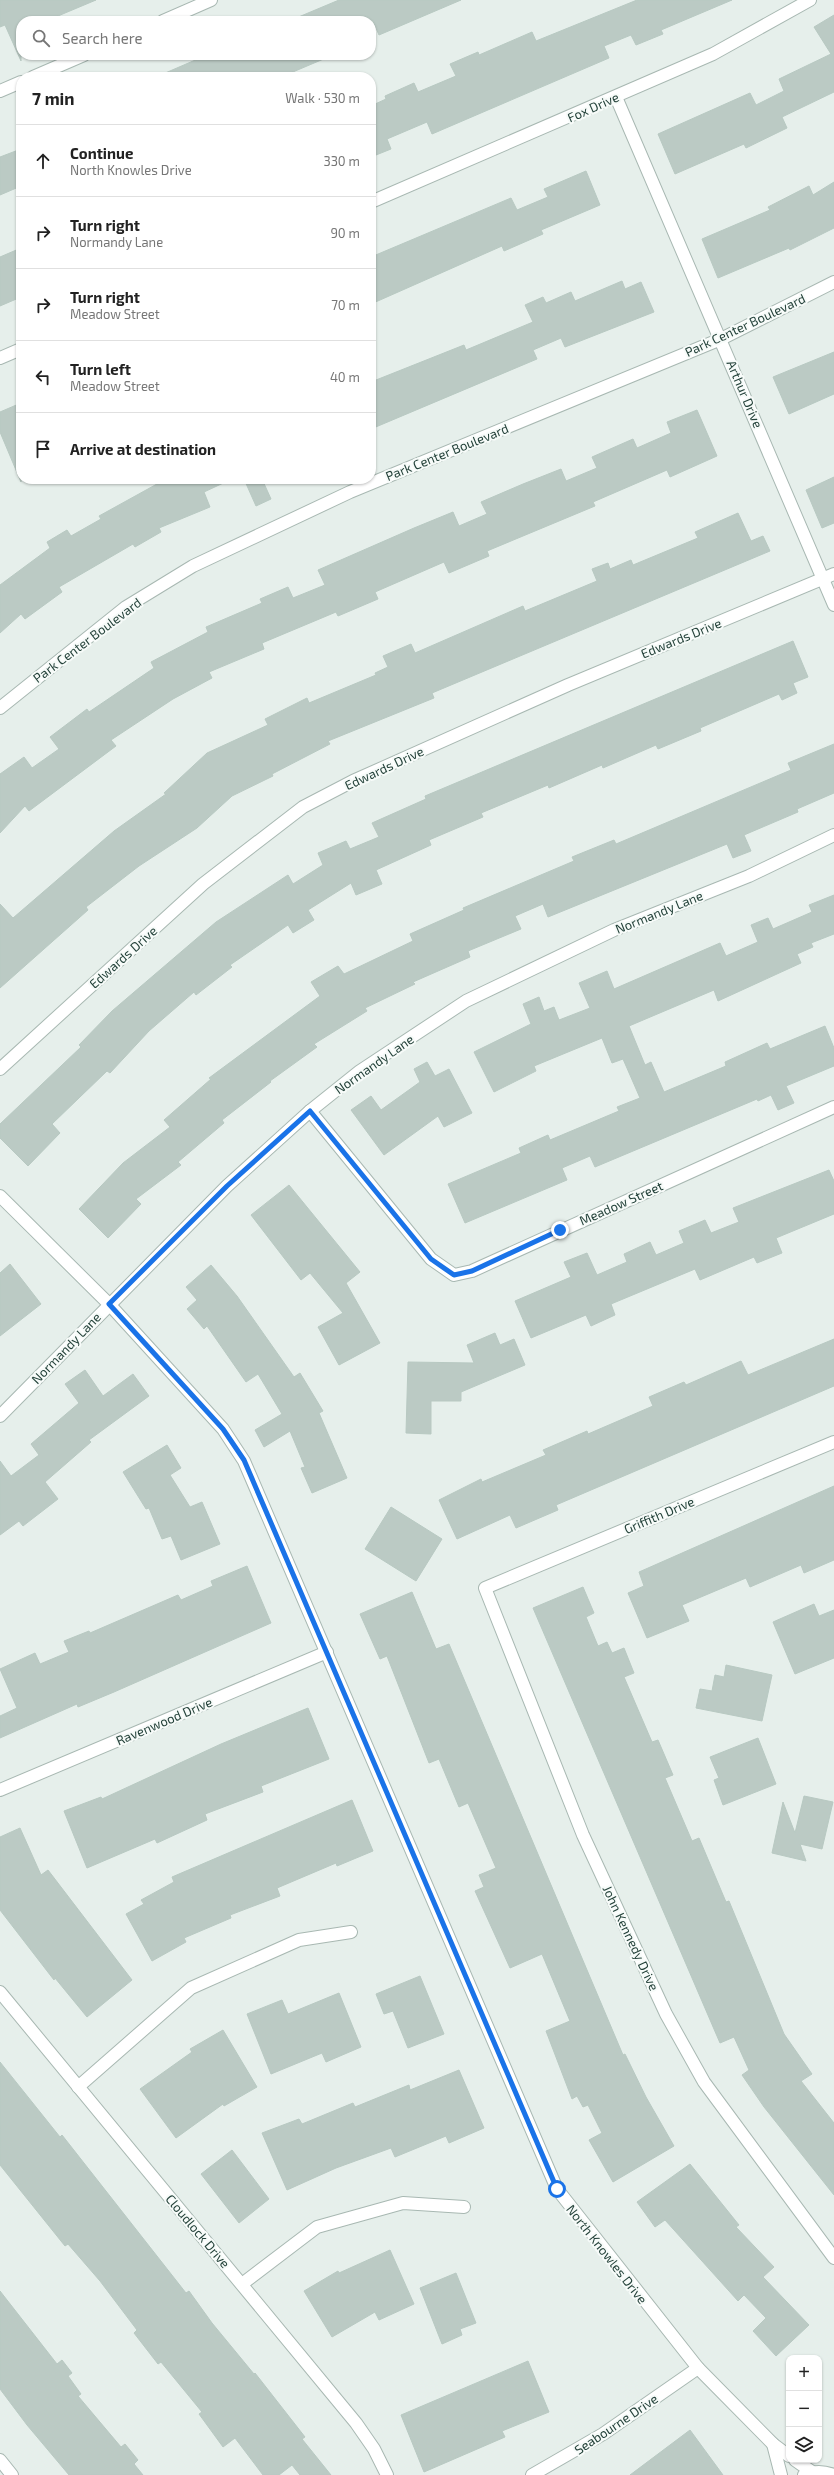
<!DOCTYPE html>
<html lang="en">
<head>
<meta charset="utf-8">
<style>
  :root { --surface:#fff; --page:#f6f6f6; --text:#222; --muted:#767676; --line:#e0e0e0 }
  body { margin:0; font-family:"Exo 2",sans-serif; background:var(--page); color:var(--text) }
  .controls { position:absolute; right:12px; bottom:12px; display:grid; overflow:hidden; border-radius:8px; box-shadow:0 1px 3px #0004 }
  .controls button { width:36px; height:36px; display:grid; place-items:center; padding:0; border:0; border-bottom:1px solid var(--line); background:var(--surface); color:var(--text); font:20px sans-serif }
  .stop { position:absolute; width:12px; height:12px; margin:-9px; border:3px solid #1a73e8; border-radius:50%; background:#fff }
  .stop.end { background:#1a73e8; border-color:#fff; box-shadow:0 1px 4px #0008 }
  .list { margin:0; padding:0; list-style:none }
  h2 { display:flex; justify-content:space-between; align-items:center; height:52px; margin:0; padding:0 16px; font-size:17px }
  h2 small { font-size:13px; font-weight:400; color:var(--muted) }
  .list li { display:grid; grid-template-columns:26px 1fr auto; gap:12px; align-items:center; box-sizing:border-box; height:72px; padding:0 16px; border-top:1px solid var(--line) }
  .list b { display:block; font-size:15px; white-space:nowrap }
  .list p { margin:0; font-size:13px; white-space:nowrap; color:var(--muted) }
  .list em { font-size:13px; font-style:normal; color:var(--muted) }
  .icon { flex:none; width:22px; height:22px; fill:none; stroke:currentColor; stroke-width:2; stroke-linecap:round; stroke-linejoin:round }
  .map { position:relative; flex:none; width:834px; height:2475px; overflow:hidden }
  .search { position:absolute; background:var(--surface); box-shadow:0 1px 3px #0004; left:16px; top:16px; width:360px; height:44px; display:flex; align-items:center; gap:10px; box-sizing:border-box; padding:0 14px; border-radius:16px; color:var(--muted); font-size:15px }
  .panel { position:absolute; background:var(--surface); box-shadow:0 1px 3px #0004; left:16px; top:72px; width:360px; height:412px; border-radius:16px }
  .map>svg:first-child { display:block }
  .building { fill:#bbcac4; stroke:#b8c9c2 }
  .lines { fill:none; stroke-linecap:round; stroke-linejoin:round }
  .minor-casing { stroke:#a8b8b2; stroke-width:14 }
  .tertiary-casing { stroke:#a8b8b2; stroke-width:14 }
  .minor { stroke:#fff; stroke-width:12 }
  .tertiary { stroke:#fff; stroke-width:12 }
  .route { stroke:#1a73e8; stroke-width:5 }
  .labels { text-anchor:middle; stroke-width:4; stroke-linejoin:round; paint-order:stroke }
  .street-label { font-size:13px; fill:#24423a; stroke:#f7fbf9 }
</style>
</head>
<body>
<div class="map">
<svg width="834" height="2475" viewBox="0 0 834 2475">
  <rect width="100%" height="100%" fill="#e6efeb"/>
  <!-- building -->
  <g class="building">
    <path d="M0,0H96L46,21H21V61L5,25L0,27Z"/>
    <path d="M339,0H461L379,35L373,21H289Z"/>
    <path d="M637,0H732L661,30L663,34L636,45L631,35L604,46L609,58L432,134L427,122L387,139L391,149L371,157V101L373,105L386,99L385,96L414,83L418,92L456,76L450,64L478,52L479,55L532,32L536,41Z"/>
    <path d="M834,15V92L782,117L787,128L746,148L744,144L675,174L658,134L750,93L756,105L784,91L779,79L831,54L814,27Z"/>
    <path d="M207,55H333L281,77H156Z"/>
    <path d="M21,149V186L0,195V157Z"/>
    <path d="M586,171L600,205L541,230L543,234L504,251L502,246L371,304V257L511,198L517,210L548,197L544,189Z"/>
    <path d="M834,182V228L790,250L789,248L718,278L702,239L770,210L768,207L809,186L813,195Z"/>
    <path d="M21,248V297L0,306V257Z"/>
    <path d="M622,281L625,289L641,282L654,312L565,347L561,338L533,350L537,359L371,429V382L464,345L466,350L533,322L525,305L543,297L546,303L571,292L575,301Z"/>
    <path d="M834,352V394L789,414L773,377Z"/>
    <path d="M21,403V482L0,432V412Z"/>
    <path d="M697,410L717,456L670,477L667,470L593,502L595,506L487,551L489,556L449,573L444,562L375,592L378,599L338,616L336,612L262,643L264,649L209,672L212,678L173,699L111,740L116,746L29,811L25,806L0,833V774L24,757L32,768L59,749L50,737L87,709L89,712L154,668L151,662L208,632L206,627L262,603L260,599L288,587L293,598L325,585L318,570L414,528L453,512L459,526L487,514L481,502L523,484L561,469L566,481L597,468L592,457L633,439L637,448L671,433L667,422Z"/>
    <path d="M834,477V523L822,528L806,490Z"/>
    <path d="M166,479H232L204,492L210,507L159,528L161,532L135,547L133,544L59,587L62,592L25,619L21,614L0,633V585L50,548L47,542L67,530L71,536L101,519L99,516Z"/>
    <path d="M244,479H262L271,499L256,506Z"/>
    <path d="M738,513L751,541L763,536L770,551L432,693L434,698L328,741L330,744L272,774L273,776L232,796L197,828L139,866L86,907L88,910L0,988V904L13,918L114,831L166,794L164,793L207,753L268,725L265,719L307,698L309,703L376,675L375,673L388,667L383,656L411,644L415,653L523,606L525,611L597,581L592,569L608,563L610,569L631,560L633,565L698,538L695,532Z"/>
    <path d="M793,641L808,677L793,683L797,693L782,700L779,694L700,728L701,731L658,749L656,745L603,768L602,765L549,788L548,785L481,813L483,817L429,840L431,845L376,870L382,884L356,895L351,883L308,910L314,920L293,933L288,925L230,965L232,967L196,995L194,992L149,1031L110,1073L107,1071L52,1124L60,1133L28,1166L0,1138V1124L81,1047L79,1045L112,1011L216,922L288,875L293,884L323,865L318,853L346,841L350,849L379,837L372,823L426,799L425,796Z"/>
    <path d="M834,744V793L797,809L798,812L744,835L751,851L733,858L727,844L548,917L543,904L515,916L521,929L468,951L470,957L413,982L415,984L365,1008L367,1011L314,1044L317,1047L270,1081L271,1082L222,1120L224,1123L178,1162L181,1165L136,1199L141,1204L108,1238L79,1209L123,1163L170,1127L164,1120L211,1079L209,1078L320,996L311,982L338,966L344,974L413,941L410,934L464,910L463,908L574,861L572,857L614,840L616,844L791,770L788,763Z"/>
    <path d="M834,895V934L811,943L813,947L797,954L801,963L718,1001L714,990L629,1026L645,1065L651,1062L664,1092L726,1066L725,1062L767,1043L770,1049L825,1026L834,1048V1066L786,1086L794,1103L778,1110L771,1095L758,1101L757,1099L595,1167L590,1156L562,1168L567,1180L465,1223L448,1184L521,1153L519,1148L548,1135L550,1140L619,1111L617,1107L640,1098L623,1059L612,1063L602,1038L534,1066L536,1071L494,1092L474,1052L531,1024L523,1004L539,997L544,1011L554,1007L559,1020L590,1008L579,983L607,971L614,989L720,943L726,956L758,942L751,925L768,918L773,929L812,912L809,905Z"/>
    <path d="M427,1062L435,1076L449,1069L472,1113L444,1127L438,1116L384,1155L351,1110L371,1096L381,1110L420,1082L414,1069Z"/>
    <path d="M829,1170L834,1181V1214L776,1238L782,1253L757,1263L754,1257L700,1280L695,1269L611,1304L615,1315L591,1326L586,1315L531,1338L515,1301L571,1277L564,1262L587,1253L597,1275L627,1262L624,1254L650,1242L656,1255L684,1243L679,1231L705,1220L711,1233L739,1222L733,1208Z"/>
    <path d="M289,1185L360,1272L346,1283L380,1343L339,1365L318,1327L343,1313L310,1273L301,1280L251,1215Z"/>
    <path d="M10,1264L41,1304L0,1336V1273Z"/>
    <path d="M211,1265L237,1296L294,1377L300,1373L323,1411L319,1413L347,1478L312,1493L301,1468L305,1467L290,1431L264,1447L255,1430L282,1414L258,1374L246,1382L207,1326L204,1329L187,1309L197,1300L186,1287Z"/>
    <path d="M495,1333L500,1345L514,1339L525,1365L461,1392V1401H431V1434L406,1433L408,1362L474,1363L467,1345Z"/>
    <path d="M834,1339V1386L556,1505L558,1510L516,1528L510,1515L457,1539L439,1500L481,1479L482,1482L546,1455L543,1450L587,1431L588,1434L653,1406L649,1397L684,1382L686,1385L741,1361L748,1375Z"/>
    <path d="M85,1370L103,1396L133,1374L149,1396L89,1440L91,1442L45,1482L58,1499L23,1526L19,1521L0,1535V1461L11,1476L39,1455L31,1444L79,1403L65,1384Z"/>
    <path d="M167,1445L181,1468L170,1475L190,1507L202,1502L220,1544L181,1560L171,1536L162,1539L149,1508L146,1509L123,1472Z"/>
    <path d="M834,1486V1560L804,1573L801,1565L750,1587L746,1578L682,1605L689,1621L647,1638L628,1593L644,1586L639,1572Z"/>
    <path d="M391,1507L442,1539L416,1581L365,1549Z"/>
    <path d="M247,1566L271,1623L114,1692L78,1707L77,1704L0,1738V1716L17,1708L0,1669L35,1653L40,1664L69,1652L64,1641L89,1631L90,1633L178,1595L181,1600L213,1586L211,1581Z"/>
    <path d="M583,1587L594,1613L586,1617L598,1646L607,1642L612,1653L624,1648L634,1673L624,1677L652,1742L658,1740L673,1775L665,1778L692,1841L699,1838L726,1902L729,1901L784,2034L812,2074L801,2081L834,2123V2195L764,2107L742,2075L749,2070L734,2037L720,2043L533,1608Z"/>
    <path d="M412,1592L436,1649L449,1644L623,2055L625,2054L646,2097L674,2146L613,2182L589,2140L602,2133L588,2105L583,2107L577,2096L572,2099L546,2031L570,2021L542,1954L510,1968L475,1891L484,1887L479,1875L496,1868L468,1803L459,1807L439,1759L429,1763L387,1656L380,1659L360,1614Z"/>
    <path d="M814,1604L819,1616L834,1610V1658L795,1674L773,1622Z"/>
    <path d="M726,1665L772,1675L762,1721L696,1708L700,1689L712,1691L715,1675L724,1677Z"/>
    <path d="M308,1708L329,1759L261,1786L263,1792L205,1814L207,1820L157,1843L155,1839L87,1868L64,1811L101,1797L102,1799L221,1744Z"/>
    <path d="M758,1738L776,1784L723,1805L714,1780L719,1778L710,1757Z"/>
    <path d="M804,1796L833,1802L822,1849L800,1844L806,1861L772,1853L783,1802L795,1833Z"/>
    <path d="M352,1800L373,1851L337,1866L336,1863L277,1888L280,1896L230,1915L231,1918L184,1938L186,1942L152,1961L126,1914L144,1904L141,1900L174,1882L172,1877Z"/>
    <path d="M20,1828L41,1875L48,1870L132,1980L87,2017L55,1978L54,1980L0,1910V1837Z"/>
    <path d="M420,1976L444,2034L408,2048L393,2011L384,2014L376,1994Z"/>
    <path d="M339,1993L361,2047L326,2062L322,2053L271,2074L247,2014L282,2000L288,2014Z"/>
    <path d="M223,2030L257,2087L224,2106L223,2104L176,2138L140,2089L192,2052L190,2049Z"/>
    <path d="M0,2062L60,2137L62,2135L186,2293L189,2291L212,2323L254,2374L255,2373L305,2437L302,2439L331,2475H300L292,2465L279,2475H263L235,2438L223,2447L199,2414L202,2412L161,2362L158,2364L134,2333L137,2330L100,2281L68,2244L65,2246L0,2165Z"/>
    <path d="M459,2070L484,2128L449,2143L446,2136L395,2157L391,2148L336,2168L287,2190L262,2133L299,2119L302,2124L353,2103L355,2107L409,2085L410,2090Z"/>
    <path d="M232,2150L269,2199L239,2223L201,2174Z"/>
    <path d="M690,2164L739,2225L736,2227L774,2267L763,2277L809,2325L776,2356L753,2331L766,2318L744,2295L738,2301L665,2220L655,2227L637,2202Z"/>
    <path d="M390,2250L414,2304L379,2320L375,2312L332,2337L304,2291L338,2271L339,2273Z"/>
    <path d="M456,2273L476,2323L460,2329L462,2335L442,2344L420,2288Z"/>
    <path d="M0,2291L57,2364L62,2360L72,2373L68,2376L81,2394L78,2396L121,2447L125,2444L138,2460L134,2464L143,2475H69L27,2425L0,2389Z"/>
    <path d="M528,2361L549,2412L502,2431L505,2437L424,2472L401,2415Z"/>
    <path d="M690,2430L723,2475H630Z"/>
  </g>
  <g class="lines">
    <defs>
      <g id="minor">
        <path d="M163,21L211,0"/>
        <path d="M33,77L84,55"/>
        <path d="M0,91L21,82"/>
        <path d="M616,97L834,605"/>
        <path d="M371,202L713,54L810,0"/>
        <path d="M0,358L21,349"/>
        <path d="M0,1069L203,884L303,807L353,781L568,685L834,574"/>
        <path d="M310,1111L431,1259L454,1275L472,1271L834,1107"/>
        <path d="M0,1416L227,1186L310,1111L360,1071L466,1001L614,930L749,876L834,835"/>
        <path d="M834,1442L485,1588L583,1835L666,2014L704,2082L834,2258"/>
        <path d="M0,1790L327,1652"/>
        <path d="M0,1992L356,2423L374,2449L387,2475"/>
        <path d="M78,2087L191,1988L299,1940L351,1932"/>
        <path d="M242,2284L317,2227L403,2203L464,2207"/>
        <path d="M0,2460L12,2475"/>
        <path d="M532,2475L603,2434L698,2368"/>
      </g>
      <g id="tertiary">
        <path d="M0,708L126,607L193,566L350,492L721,339L834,282"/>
        <path d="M0,1196L109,1304L223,1429L244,1461L557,2189L698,2368L773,2444L789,2456"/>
        <path d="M773,2444L781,2475"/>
        <path d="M795,2460L812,2472"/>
        <path d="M804,2475C815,2471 823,2471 834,2475"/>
      </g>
    </defs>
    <!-- minor casing -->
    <use href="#minor" class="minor-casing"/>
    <!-- tertiary casing -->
    <use href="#tertiary" class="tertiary-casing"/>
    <!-- minor -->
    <use href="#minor" class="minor"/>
    <!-- tertiary -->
    <use href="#tertiary" class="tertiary"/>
  </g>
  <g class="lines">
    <!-- route -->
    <path class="route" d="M557,2189L244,1460L223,1429L109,1304L227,1186L310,1111L431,1259L454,1275L472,1271L560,1230"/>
  </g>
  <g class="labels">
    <!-- street labels -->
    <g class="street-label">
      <text transform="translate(593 107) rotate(-24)" y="5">Fox Drive</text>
      <text transform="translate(745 325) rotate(-25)" y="5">Park Center Boulevard</text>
      <text transform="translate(745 394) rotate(67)" y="5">Arthur Drive</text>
      <text transform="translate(447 452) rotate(-22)" y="5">Park Center Boulevard</text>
      <text transform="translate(681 638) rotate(-22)" y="5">Edwards Drive</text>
      <text transform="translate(87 640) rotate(-37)" y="5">Park Center Boulevard</text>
      <text transform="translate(384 768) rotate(-25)" y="5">Edwards Drive</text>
      <text transform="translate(659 912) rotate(-22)" y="5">Normandy Lane</text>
      <text transform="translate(123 957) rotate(-42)" y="5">Edwards Drive</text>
      <text transform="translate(374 1064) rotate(-35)" y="5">Normandy Lane</text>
      <text transform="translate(621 1203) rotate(-24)" y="5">Meadow Street</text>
      <text transform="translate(66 1348) rotate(-46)" y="5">Normandy Lane</text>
      <text transform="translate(659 1515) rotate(-23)" y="5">Griffith Drive</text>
      <text transform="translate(164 1721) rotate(-23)" y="5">Ravenwood Drive</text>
      <text transform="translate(631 1938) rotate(65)" y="5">John Kennedy Drive</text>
      <text transform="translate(198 2231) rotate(50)" y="5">Cloudlock Drive</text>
      <text transform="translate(607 2254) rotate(52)" y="5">North Knowles Drive</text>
      <text transform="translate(616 2424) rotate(-34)" y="5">Seabourne Drive</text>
    </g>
  </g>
</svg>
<div class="controls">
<button>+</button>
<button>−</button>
<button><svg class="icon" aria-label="layers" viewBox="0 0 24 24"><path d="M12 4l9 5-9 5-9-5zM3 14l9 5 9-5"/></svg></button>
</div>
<div class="stop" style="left:557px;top:2189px"></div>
<div class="stop end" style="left:560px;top:1230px"></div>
<div class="search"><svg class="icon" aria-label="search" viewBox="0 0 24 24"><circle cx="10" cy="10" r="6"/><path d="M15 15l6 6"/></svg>Search here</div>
<section class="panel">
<h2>7 min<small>Walk · 530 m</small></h2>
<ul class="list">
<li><svg class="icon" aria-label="ahead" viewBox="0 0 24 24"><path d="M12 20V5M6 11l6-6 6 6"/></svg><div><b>Continue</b><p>North Knowles Drive</p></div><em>330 m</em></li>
<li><svg class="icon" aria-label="right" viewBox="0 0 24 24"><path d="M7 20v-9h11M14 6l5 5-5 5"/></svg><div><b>Turn right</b><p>Normandy Lane</p></div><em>90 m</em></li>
<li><svg class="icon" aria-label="right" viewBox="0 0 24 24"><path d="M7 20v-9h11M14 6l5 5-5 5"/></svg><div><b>Turn right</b><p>Meadow Street</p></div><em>70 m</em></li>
<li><svg class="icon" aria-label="left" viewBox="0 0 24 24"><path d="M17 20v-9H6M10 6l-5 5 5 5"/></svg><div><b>Turn left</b><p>Meadow Street</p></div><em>40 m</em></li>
<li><svg class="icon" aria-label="arrive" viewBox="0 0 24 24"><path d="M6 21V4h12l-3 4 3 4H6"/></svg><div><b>Arrive at destination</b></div></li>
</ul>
</section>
</div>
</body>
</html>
